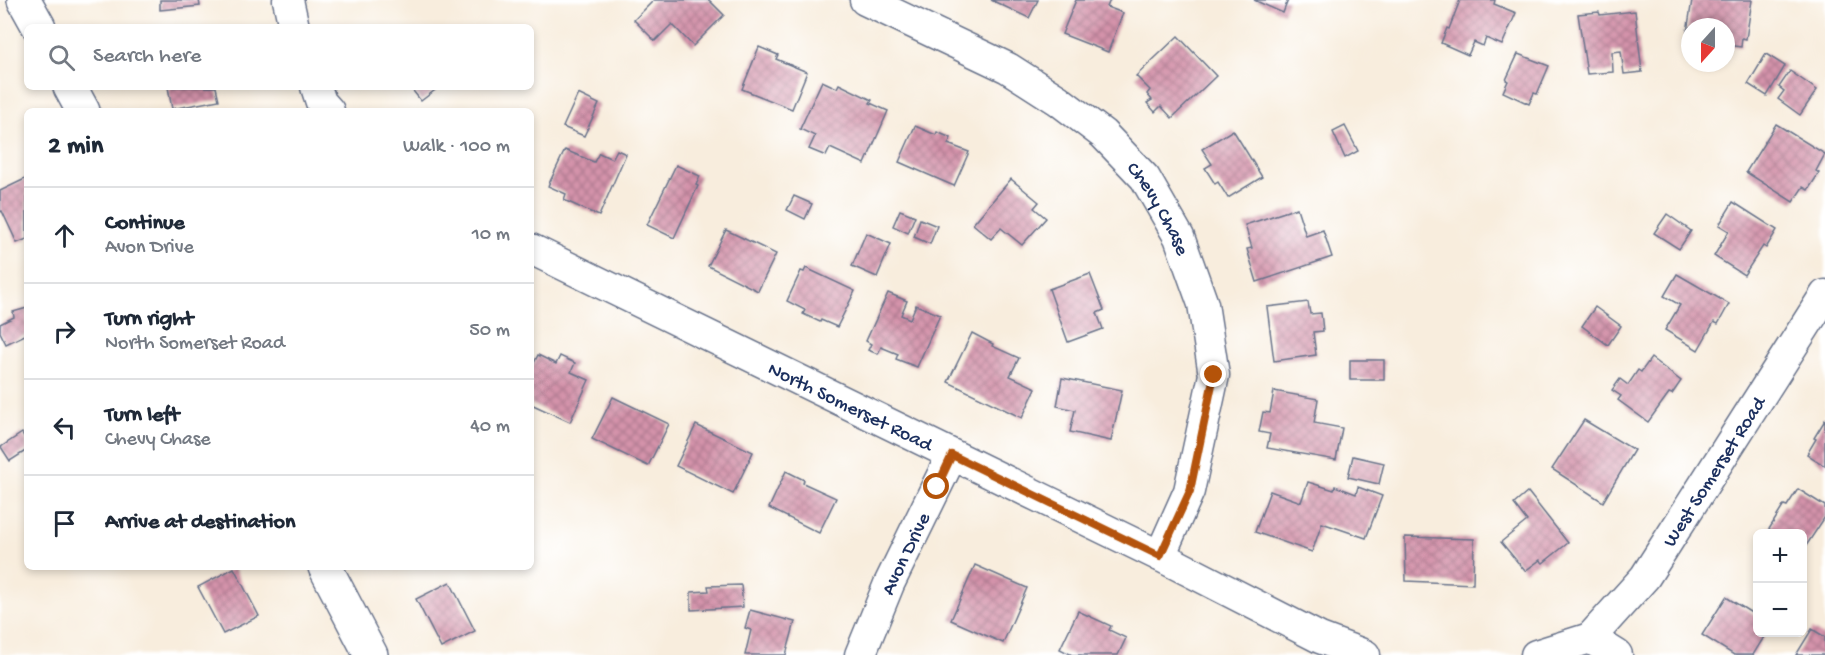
<!DOCTYPE html>
<html lang="en">
<head>
<meta charset="utf-8">
<style>
  :root { --surface:#fff; --page:#f6f6f7; --text:#1f2937; --muted:#747a83; --line:#e0e1e3 }
  body { margin:0; font-family:"Gochi Hand",sans-serif; background:var(--page); color:var(--text) }
  .controls { position:absolute; right:18px; bottom:18px; display:grid; overflow:hidden; border-radius:9px; box-shadow:0 3px 9px #0003 }
  .controls button { width:54px; height:54px; display:grid; place-items:center; padding:0; border:0; border-bottom:2px solid var(--line); background:var(--surface); color:var(--text); font:30px sans-serif }
  .compass { position:absolute; left:1681px; top:18px; width:54px; height:54px; border-radius:50%; background:var(--surface); box-shadow:0 3px 9px #0003; rotate:201deg }
  .stop { position:absolute; width:18px; height:18px; margin:-14px; border:4px solid #b45309; border-radius:50%; background:#fff }
  .stop.end { background:#b45309; border-color:#fff; box-shadow:0 2px 6px #0008 }
  .list { margin:0; padding:0; list-style:none }
  h2 { display:flex; justify-content:space-between; align-items:center; height:78px; margin:0; padding:0 24px; font-size:26px }
  h2 small { font-size:20px; font-weight:400; color:var(--muted) }
  .list li { display:grid; grid-template-columns:39px 1fr auto; gap:18px; align-items:center; box-sizing:border-box; height:96px; padding:0 24px; border-top:2px solid var(--line) }
  .list b { display:block; font-size:22px; white-space:nowrap }
  .list p { margin:0; font-size:20px; white-space:nowrap; color:var(--muted) }
  .list em { font-size:20px; font-style:normal; color:var(--muted) }
  .icon { flex:none; width:33px; height:33px; fill:none; stroke:currentColor; stroke-width:2; stroke-linecap:round; stroke-linejoin:round }
  .map { position:relative; flex:none; width:1825px; height:655px; overflow:hidden }
  .search { position:absolute; background:var(--surface); box-shadow:0 3px 9px #0003; left:24px; top:24px; width:510px; height:66px; display:flex; align-items:center; gap:15px; box-sizing:border-box; padding:0 21px; border-radius:9px; color:var(--muted); font-size:22px }
  .panel { position:absolute; background:var(--surface); box-shadow:0 3px 9px #0003; left:24px; top:108px; width:510px; height:462px; border-radius:9px }
  .map>svg:first-child { display:block }
  .building { fill:url(#building-cross-hatch) }
  .lines { fill:none; stroke-linecap:round; stroke-linejoin:round }
  .street-casing { stroke:#68728a; stroke-width:33 }
  .secondary-casing { stroke:#68728a; stroke-width:36 }
  .street { stroke:#fff; stroke-width:30 }
  .secondary { stroke:#fff; stroke-width:33 }
  .route { stroke:#b45309; stroke-width:8 }
  .labels { text-anchor:middle; stroke-width:4.5; stroke-linejoin:round; paint-order:stroke }
  .street-label { font-size:20px; fill:#1b2f5e; stroke:#fff }
</style>
</head>
<body>
<div class="map">
<svg width="1825" height="655" viewBox="0 0 1825 655">
  <defs>
    <pattern id="building-cross-hatch" width="8" height="8" patternUnits="userSpaceOnUse" patternTransform="scale(1.5)"><rect width="8" height="8" fill="#d493aa"/><path d="M0 0l8 8M0 8l8-8" fill="none" stroke="#ab788e"/></pattern>
  </defs>
  <rect width="100%" height="100%" fill="#fff"/>
  <filter id="ink" filterUnits="userSpaceOnUse"><feTurbulence type="fractalNoise" baseFrequency=".0167" numOctaves="2"/><feDisplacementMap in="SourceGraphic" scale="12" xChannelSelector="R" yChannelSelector="G"/><feConvolveMatrix kernelMatrix="1 2 1 2 8 2 1 2 1" color-interpolation-filters="sRGB"/></filter>
  <filter id="wash" filterUnits="userSpaceOnUse"><feTurbulence type="fractalNoise" baseFrequency=".008" numOctaves="4" result="noise"/><feDisplacementMap in="SourceGraphic" scale="24" xChannelSelector="R" yChannelSelector="G"/><feGaussianBlur stdDeviation="1.35" result="paint"/><feColorMatrix in="noise" values="0 0 0 0 0 0 0 0 0 0 0 0 0 0 0 0 0 1.4 0 .05"/><feComposite in="paint" operator="in"/></filter>
  <g filter="url(#wash)">
    <rect width="100%" height="100%" fill="#f8eddd"/>
    <g id="blocks">
      <!-- building -->
      <g class="building">
        <path d="M160,0H199L200,6L160,10Z"/>
        <path d="M654,0H709L724,15L693,46L672,24L655,41L634,20Z"/>
        <path d="M991,0H1038L1029,18Z"/>
        <path d="M1076,0H1110L1107,7L1123,13L1108,52L1062,34Z"/>
        <path d="M1254,0H1288L1283,13Z"/>
        <path d="M1460,0H1495L1494,4L1516,13L1502,45L1486,38L1483,46L1474,42L1468,55L1441,43L1447,28L1449,29Z"/>
        <path d="M1692,0H1752L1746,39L1742,38L1741,47L1726,45V27H1690V32H1687Z"/>
        <path d="M1635,11L1642,72L1624,74L1621,51L1612,52L1613,72L1587,74L1578,14L1599,12L1600,15Z"/>
        <path d="M1178,36L1216,76L1172,118L1161,106L1155,112L1147,103L1152,100L1147,94L1150,90L1136,76Z"/>
        <path d="M759,47L778,55L776,59L807,72L792,109L742,89Z"/>
        <path d="M1518,54L1549,66L1537,94L1534,93L1529,104L1503,92L1508,81L1506,80Z"/>
        <path d="M1766,54L1785,66L1767,96L1748,84Z"/>
        <path d="M1790,71L1817,90L1800,115L1778,99L1784,91L1779,87Z"/>
        <path d="M822,81L837,88L839,84L872,100L870,103L888,111L865,164L830,148L826,156L809,149L815,136L800,129Z"/>
        <path d="M168,87H216L219,100L172,109Z"/>
        <path d="M410,87H439L421,101Z"/>
        <path d="M578,94L599,104L584,136L563,127Z"/>
        <path d="M1776,124L1825,154L1816,171L1819,173L1808,190L1803,187L1793,202L1746,172Z"/>
        <path d="M915,126L936,135L937,132L951,138L948,144L969,152L954,186L899,162Z"/>
        <path d="M1345,126L1358,151L1345,158L1333,132Z"/>
        <path d="M1233,130L1262,177L1228,198L1218,182L1215,184L1205,168L1212,164L1202,149Z"/>
        <path d="M565,150L594,162L599,153L612,159L617,150L626,154L599,216L564,200L566,194L548,186Z"/>
        <path d="M676,165L700,176L696,185L698,186L674,238L647,225Z"/>
        <path d="M27,178V239L17,243L2,211L0,212V191Z"/>
        <path d="M1011,179L1039,202L1034,208L1046,218L1022,245L1001,228L991,239L973,224Z"/>
        <path d="M794,196L812,204L805,219L787,210Z"/>
        <path d="M1733,202L1777,230L1766,248L1763,246L1744,275L1714,256L1729,231L1719,225Z"/>
        <path d="M1297,208L1306,236L1323,230L1332,257L1257,282L1247,249L1252,248L1245,225Z"/>
        <path d="M900,210L915,216L908,233L893,226Z"/>
        <path d="M1667,214L1691,231L1679,249L1654,233Z"/>
        <path d="M920,219L937,226L930,244L914,237Z"/>
        <path d="M726,230L776,254L758,291L708,266Z"/>
        <path d="M866,233L891,244L877,277L852,266Z"/>
        <path d="M806,268L855,291L837,327L821,320L820,322L803,314L805,310L787,301L801,271L804,272Z"/>
        <path d="M1090,274L1104,310L1097,313L1103,329L1068,342L1049,289Z"/>
        <path d="M1677,274L1729,304L1718,324L1714,322L1698,350L1665,330L1680,305L1664,296Z"/>
        <path d="M888,293L907,301L901,315L910,319L916,305L940,315L917,367L896,359L898,354L881,347L878,354L868,350L871,344L866,341Z"/>
        <path d="M1308,302L1310,314L1321,313L1323,331L1313,332L1316,355L1274,361L1267,307Z"/>
        <path d="M1595,307L1621,326L1608,345L1582,326Z"/>
        <path d="M27,308V334L6,344L0,332V324L14,317L13,312Z"/>
        <path d="M972,333L993,344L992,346L1019,358L1010,376L1036,388L1022,418L948,382Z"/>
        <path d="M538,355L556,364L560,356L575,363L571,372L589,380L570,422L531,404V369Z"/>
        <path d="M1651,358L1681,381L1672,394L1669,393L1648,422L1618,400L1621,396L1612,390L1620,379L1628,385L1638,370L1641,372Z"/>
        <rect x="1350" y="360" width="34" height="20"/>
        <path d="M1062,378L1122,390L1111,441L1070,432L1075,410L1057,406Z"/>
        <path d="M1274,391L1318,399L1314,423L1342,428L1336,460L1267,448L1270,434L1259,432L1263,412L1270,413Z"/>
        <path d="M613,397L669,424L648,466L592,439Z"/>
        <path d="M1584,420L1634,450L1603,502L1552,469Z"/>
        <path d="M1825,420V466L1807,454L1816,439L1814,438Z"/>
        <path d="M696,425L753,452L733,494L676,466Z"/>
        <path d="M22,433L27,442V450L10,461L1,447Z"/>
        <path d="M1353,456L1384,463L1379,484L1348,477Z"/>
        <path d="M786,471L804,480L803,483L836,498L819,533L769,508Z"/>
        <path d="M1308,482L1334,490L1335,486L1356,494L1358,487L1382,496L1366,538L1322,523L1312,552L1255,532L1270,491L1301,502Z"/>
        <path d="M1798,489L1825,506V517L1802,552V534H1766L1784,505L1787,506Z"/>
        <path d="M1528,492L1568,543L1543,563L1540,560L1525,571L1501,542L1527,521L1514,504Z"/>
        <path d="M1405,537L1474,539L1473,584L1406,581Z"/>
        <path d="M975,565L1027,588L1003,643L951,620Z"/>
        <path d="M234,568L259,616L223,634L198,587Z"/>
        <path d="M450,582L475,631L441,648L416,599Z"/>
        <path d="M741,585L743,607L691,610V592L709,591L708,586Z"/>
        <path d="M1726,597L1758,617V632H1767L1753,655H1734L1702,635Z"/>
        <path d="M750,610L795,622L786,655H745L751,630L745,628Z"/>
        <path d="M1078,611L1111,626L1109,630L1126,638L1118,655H1072L1060,649Z"/>
        <path d="M1812,629L1825,637V655H1796Z"/>
      </g>
    </g>
  </g>
  <g filter="url(#ink)">
    <use href="#blocks" fill-opacity="0" stroke="#68728a" stroke-width="1.5"/>
    <g class="lines">
      <defs>
        <g id="street">
          <path d="M288,0L294,27"/>
          <path id="s1" d="M865,0L1008,68L1058,100L1103,134L1145,178L1179,237L1203,304L1214,375L1189,491L1160,556"/>
          <path d="M316,87L321,102L329,111"/>
          <path id="s2" d="M531,249L1160,556L1320,638L1365,655"/>
          <path id="s3" d="M1590,638L1645,577L1825,295"/>
          <path id="s4" d="M860,655L889,584L952,455"/>
          <path d="M1536,655L1590,638L1617,655"/>
        </g>
        <g id="secondary">
          <path d="M24,0L39,27"/>
          <path d="M70,87L83,111"/>
          <path d="M325,567L371,655"/>
        </g>
      </defs>
      <!-- street casing -->
      <use href="#street" class="street-casing"/>
      <!-- secondary casing -->
      <use href="#secondary" class="secondary-casing"/>
      <!-- street -->
      <use href="#street" class="street"/>
      <!-- secondary -->
      <use href="#secondary" class="secondary"/>
    </g>
  </g>
  <g class="lines" filter="url(#ink)">
    <!-- route -->
    <path class="route" d="M937,487L952,455L1160,556L1190,491L1214,375"/>
  </g>
  <g class="labels">
    <!-- street labels -->
    <g class="street-label">
      <text dy="7" stroke="none"><textPath href="#s1" startOffset="368">Chevy Chase</textPath></text>
      <text dy="7" stroke="none"><textPath href="#s2" startOffset="356">North Somerset Road</textPath></text>
      <text dy="7" stroke="none"><textPath href="#s3" startOffset="208">West Somerset Road</textPath></text>
      <text dy="7" stroke="none"><textPath href="#s4" startOffset="111">Avon Drive</textPath></text>
    </g>
  </g>
</svg>
<div class="controls">
<button>+</button>
<button>−</button>
</div>
<svg class="compass" viewBox="-18 -18 36 36"><path d="M0-13l5 13h-10z" fill="#e53935"/><path d="M0 13l5-13h-10z" fill="#747a83"/></svg>
<div class="stop" style="left:937px;top:487px"></div>
<div class="stop end" style="left:1214px;top:375px"></div>
<div class="search"><svg class="icon" aria-label="search" viewBox="0 0 24 24"><circle cx="10" cy="10" r="6"/><path d="M15 15l6 6"/></svg>Search here</div>
<section class="panel">
<h2>2 min<small>Walk · 100 m</small></h2>
<ul class="list">
<li><svg class="icon" aria-label="ahead" viewBox="0 0 24 24"><path d="M12 20V5M6 11l6-6 6 6"/></svg><div><b>Continue</b><p>Avon Drive</p></div><em>10 m</em></li>
<li><svg class="icon" aria-label="right" viewBox="0 0 24 24"><path d="M7 20v-9h11M14 6l5 5-5 5"/></svg><div><b>Turn right</b><p>North Somerset Road</p></div><em>50 m</em></li>
<li><svg class="icon" aria-label="left" viewBox="0 0 24 24"><path d="M17 20v-9H6M10 6l-5 5 5 5"/></svg><div><b>Turn left</b><p>Chevy Chase</p></div><em>40 m</em></li>
<li><svg class="icon" aria-label="arrive" viewBox="0 0 24 24"><path d="M6 21V4h12l-3 4 3 4H6"/></svg><div><b>Arrive at destination</b></div></li>
</ul>
</section>
</div>
</body>
</html>
